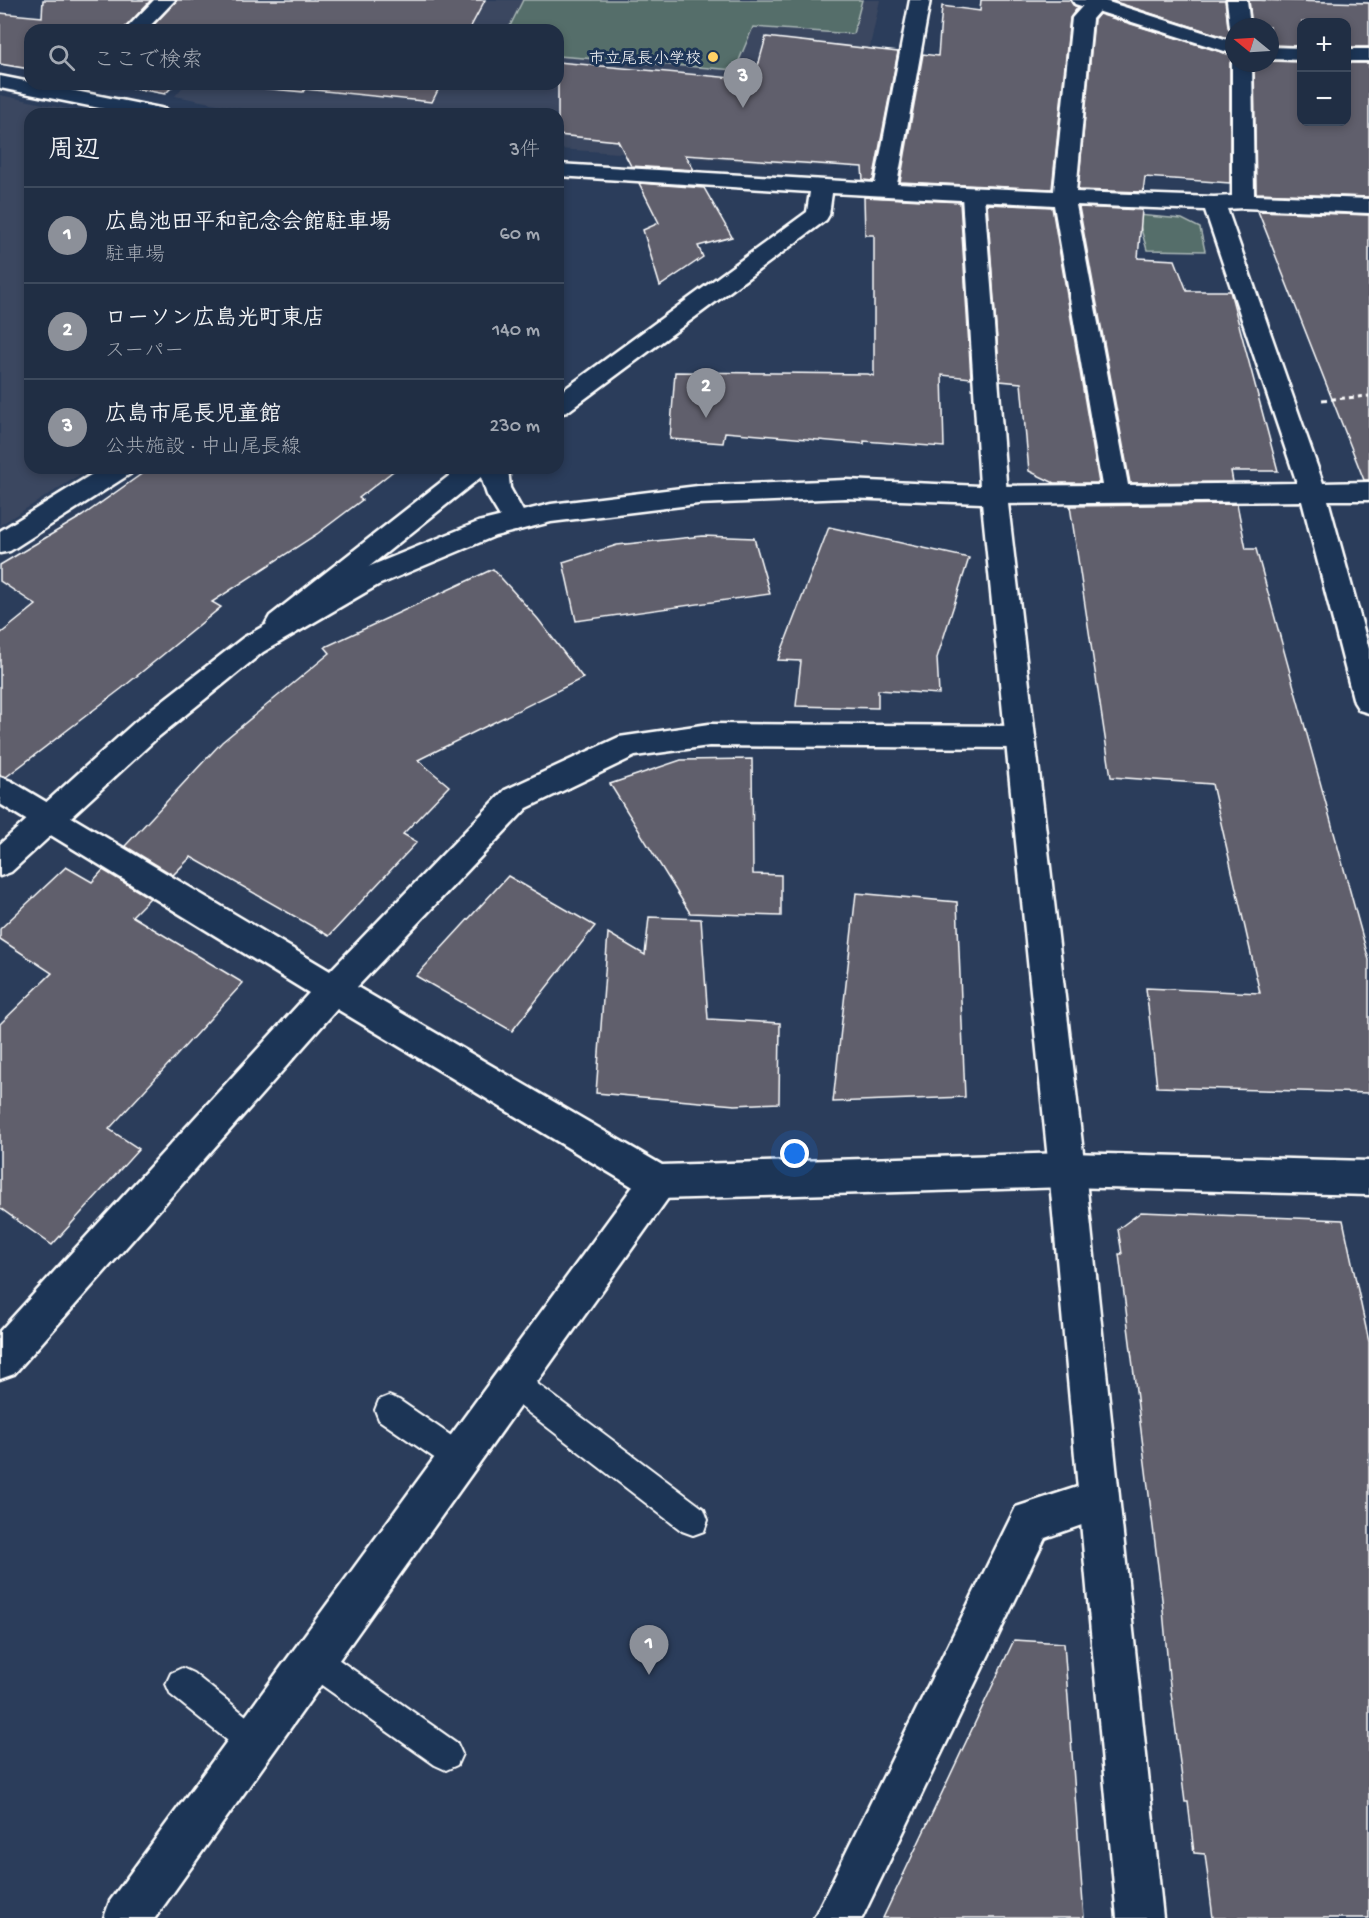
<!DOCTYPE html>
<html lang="ja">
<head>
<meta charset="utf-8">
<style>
  :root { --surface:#202e44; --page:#2d3a4f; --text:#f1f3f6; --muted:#a2a8b2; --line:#3d4a5d; --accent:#8c9099 }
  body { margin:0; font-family:"Gochi Hand","Klee One",sans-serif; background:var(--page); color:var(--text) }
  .controls { position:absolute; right:18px; top:18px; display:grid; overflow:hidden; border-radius:12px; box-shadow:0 3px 9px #0003 }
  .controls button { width:54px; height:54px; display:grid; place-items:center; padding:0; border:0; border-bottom:2px solid var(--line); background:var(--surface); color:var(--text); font:30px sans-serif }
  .compass { position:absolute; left:1225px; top:18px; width:54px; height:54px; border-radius:50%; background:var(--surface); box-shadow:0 3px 9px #0003; rotate:288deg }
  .you { position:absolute; left:795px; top:1154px; width:21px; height:21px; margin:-15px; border:4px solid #fff; border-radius:50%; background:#1a73e8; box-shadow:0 0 0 9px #1a73e833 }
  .badge { display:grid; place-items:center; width:39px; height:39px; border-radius:50%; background:var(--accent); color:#fff; font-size:20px; font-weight:700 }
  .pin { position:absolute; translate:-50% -50px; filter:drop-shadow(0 2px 3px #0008) }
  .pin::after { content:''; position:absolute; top:32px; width:21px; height:18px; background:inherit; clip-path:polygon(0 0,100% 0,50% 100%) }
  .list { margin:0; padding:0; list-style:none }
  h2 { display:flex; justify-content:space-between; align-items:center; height:78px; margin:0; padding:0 24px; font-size:26px }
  h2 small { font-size:20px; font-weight:400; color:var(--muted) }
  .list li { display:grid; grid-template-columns:39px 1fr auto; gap:18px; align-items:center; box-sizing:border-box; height:96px; padding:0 24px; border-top:2px solid var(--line) }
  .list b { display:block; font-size:22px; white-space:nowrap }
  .list p { margin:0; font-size:20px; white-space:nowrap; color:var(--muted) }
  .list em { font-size:20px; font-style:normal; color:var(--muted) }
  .icon { flex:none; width:33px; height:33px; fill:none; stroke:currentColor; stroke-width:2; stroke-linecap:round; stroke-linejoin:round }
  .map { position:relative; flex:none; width:1369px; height:1918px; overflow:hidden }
  .search { position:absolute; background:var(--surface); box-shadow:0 3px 9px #0003; left:24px; top:24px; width:540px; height:66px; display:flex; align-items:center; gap:15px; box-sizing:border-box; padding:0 21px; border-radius:18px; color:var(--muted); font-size:22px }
  .panel { position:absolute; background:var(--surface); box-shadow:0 3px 9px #0003; left:24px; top:108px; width:540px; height:366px; border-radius:18px }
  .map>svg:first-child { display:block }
  .built { fill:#3b4760 }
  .green { fill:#546e6b; stroke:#aab6b5; stroke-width:1.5 }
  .building { fill:#615f6c; stroke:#fff; stroke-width:1.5 }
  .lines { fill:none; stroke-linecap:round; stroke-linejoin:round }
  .lane-casing { stroke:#fff; stroke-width:4 }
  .street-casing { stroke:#fff; stroke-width:5 }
  .secondary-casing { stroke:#fff; stroke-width:5 }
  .path { stroke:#fff; stroke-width:3; stroke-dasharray:5 4; stroke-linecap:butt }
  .lane { fill:#1d3557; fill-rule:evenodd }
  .street { fill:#1d3557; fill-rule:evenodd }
  .secondary { fill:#1d3557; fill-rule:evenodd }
  .poi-dot { fill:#ffd166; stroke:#1d3557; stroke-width:2 }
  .labels { text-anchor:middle; stroke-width:6; stroke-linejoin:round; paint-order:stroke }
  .far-poi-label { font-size:16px; fill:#fff; stroke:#1d3557; text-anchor:end }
</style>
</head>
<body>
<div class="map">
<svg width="1369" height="1918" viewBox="0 0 1369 1918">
  <rect width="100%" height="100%" fill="#2b3d5b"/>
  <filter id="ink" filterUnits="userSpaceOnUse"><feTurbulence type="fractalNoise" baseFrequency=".0167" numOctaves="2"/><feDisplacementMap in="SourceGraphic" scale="12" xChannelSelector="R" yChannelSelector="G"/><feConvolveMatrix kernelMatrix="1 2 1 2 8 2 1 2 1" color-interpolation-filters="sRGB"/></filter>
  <g filter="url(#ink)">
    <!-- built -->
    <g class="built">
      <path d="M253,0H880L846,158L830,167L558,149V114H268L175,96L185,84H558V30H229Z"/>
      <path d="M0,95L92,114H30V468H91L0,525Z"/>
    </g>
    <!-- green -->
    <g class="green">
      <path d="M523,0H862L853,34L753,27L735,70L558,56V30H508Z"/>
      <path d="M1137,215L1182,219L1200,228L1205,251L1147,250Z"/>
    </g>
    <!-- building -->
    <g class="building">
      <path d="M43,0H151L123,30H30V69L0,64V13L42,17Z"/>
      <path d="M177,0H485L469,30H149Z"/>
      <path d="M981,0H1070L1073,5L1078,7L1070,18L1052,189L900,182L923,54L938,56L942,6L980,11Z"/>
      <path d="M1109,0H1225L1228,27L1234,33V40Z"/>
      <path d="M1249,0L1369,3V47H1347V22H1302V46L1270,45V27H1252Z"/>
      <path d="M1099,14L1234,56L1230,63V183L1145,177L1143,192L1078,190L1094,20Z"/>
      <path d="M766,37L898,52L873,181L863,180L862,167L685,155L694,170L631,166L618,141L558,135V62L754,80Z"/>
      <path d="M1270,61L1302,62V122H1347V63H1369V197L1256,193L1254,63Z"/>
      <path d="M111,84H175L165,94Z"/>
      <path d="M219,84H441L432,102L305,89L303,92Z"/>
      <path d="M639,183L704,188L732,237L698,246L703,257L660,286L643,230L659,223Z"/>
      <path d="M864,197L960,202L971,378L942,375L944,447L864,441V444L725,432L723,443L670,439L675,372L868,374L874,376V235H865Z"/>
      <path d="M987,204L1052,207L1099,483H1054L1029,471L1021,383L1000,381Z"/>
      <path d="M1079,207L1142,210L1138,258L1175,260L1187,291H1230L1278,471H1231L1233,482L1130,483Z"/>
      <path d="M1258,211L1369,215V480H1364Z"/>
      <path d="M150,468H397L359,498L362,500L317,534L212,602L221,607L121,689L6,777L0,775V634L36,605L0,581V565L82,516Z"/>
      <path d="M1237,504L1246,549H1256L1369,960V1093L1157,1087L1146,988L1260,993L1212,784L1111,777L1070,506Z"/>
      <path d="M829,527L969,558L937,658L939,694L878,690V708L796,706L801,661L778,660Z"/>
      <path d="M703,536L754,538L770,594L576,621L563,562L617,545Z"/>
      <path d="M493,569L538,619L583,678L418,760L449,786L403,834L417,842L329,936L191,857L173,875L125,846L222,742L330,653L325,647Z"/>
      <path d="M752,759L753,874L781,875V916L690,913L610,784L681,760Z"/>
      <path d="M66,867L92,882L103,870L150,898L132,916L243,983L109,1129L139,1149L52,1245L0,1208V1024L52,973L0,939V929Z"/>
      <path d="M508,876L595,926L512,1031L416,976Z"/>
      <path d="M856,893L957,902L965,1097L833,1102Z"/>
      <path d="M649,917L701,919L708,1019L780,1023L779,1103L735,1105L596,1093L608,933L645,955Z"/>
      <path d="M1141,1212L1343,1220L1369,1342V1918H1213L1205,1854L1194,1853L1188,1802H1185L1169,1677L1162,1599L1119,1254H1122L1118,1229Z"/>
      <path d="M1014,1640L1064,1643L1084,1918H883Z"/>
    </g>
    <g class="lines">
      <defs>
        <g id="lane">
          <path d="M513,1369L523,1373L704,1509L708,1520L704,1531L693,1535L682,1531L503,1393L499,1383L503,1373Z"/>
          <path d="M389,1396L399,1400L469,1448L474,1458L469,1468L459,1473L449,1468L379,1420L375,1410L379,1400Z"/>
          <path d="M314,1645L325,1650L457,1743L462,1754L457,1765L446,1770L435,1765L303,1672L298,1661L303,1650Z"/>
          <path d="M182,1668L193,1673L265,1731L270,1742L265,1753L254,1758L243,1753L171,1695L166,1684L171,1673Z"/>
        </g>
        <g id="street">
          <path d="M154,0H175L146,30H125Z"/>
          <path d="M910,0H930L897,184L1054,191L1072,18L1088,0H1102L1105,4L1092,19L1076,192L1214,197L1232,196V63L1234,60V63H1252L1254,195L1369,199V213L1243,208L1227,209L1323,483L1369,482V500H1328L1369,649V713L1359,710L1354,702L1302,501L994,504L985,501L981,495L985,489L994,486L1102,485L1054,205L832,193L829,215L826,220L567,412L558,414V394L807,212L810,192L558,176V164L875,183ZM1076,205L1205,210L1297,483L1128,485Z"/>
          <path d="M1227,0H1247L1250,27H1234L1233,31L1230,27Z"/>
          <path d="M0,76L30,82V84H41L160,108L167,110L170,114H129L0,88Z"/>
          <path d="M102,468H134L130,474L10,551L0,553V531Z"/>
          <path d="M459,468H508L510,488L529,522L525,528L516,531L507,528L487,495L481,477L290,630L280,633L270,630L266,623L270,616Z"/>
          <path d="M709,724L1020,726L1031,729L1035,737L1031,745L1020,748L709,746L635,756L527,808L357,987L662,1165L1067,1153L1369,1161V1195L1067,1187L658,1199L645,1194L337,1009L14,1374L0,1379V1331L309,993L0,804V777L11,781L330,971L505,790L619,737Z"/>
          <path d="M1099,1480L1113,1486L1119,1500L1113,1514L1045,1538L862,1918H814L1016,1507Z"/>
        </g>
        <g id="secondary">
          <path d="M1072,0H1102L1234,42V54L1075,4Z"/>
          <path d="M1270,47L1302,48V60L1270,59Z"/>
          <rect x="1346" y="49" width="23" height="12"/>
          <path d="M973,188L981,190L984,195L1007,495L1085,1170L1163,1918H1117L1049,1170L982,503L846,498L698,504L551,522L495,536L378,585L263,652L157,738L11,872L0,876V844L135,722L243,638L358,571L478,522L551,504L698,486L846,480L980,486L962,195L965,190Z"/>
          <path d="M658,1165L671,1170L676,1182L671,1194L155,1918H104L110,1901L645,1170Z"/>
        </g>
      </defs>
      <!-- lane casing -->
      <use href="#lane" class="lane-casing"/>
      <!-- street casing -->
      <use href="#street" class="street-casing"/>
      <!-- secondary casing -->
      <use href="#secondary" class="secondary-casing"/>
      <!-- path -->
      <path class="path" d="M1322,400L1369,396"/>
      <!-- lane -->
      <use href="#lane" class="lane"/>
      <!-- street -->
      <use href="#street" class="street"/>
      <!-- secondary -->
      <use href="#secondary" class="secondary"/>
    </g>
  </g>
  <!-- markers -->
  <circle class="poi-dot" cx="713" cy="57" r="6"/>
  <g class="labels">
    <!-- far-poi labels -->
    <g class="far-poi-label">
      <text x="701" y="63">市立尾長小学校</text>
    </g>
  </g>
</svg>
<div class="controls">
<button>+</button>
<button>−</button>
</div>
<svg class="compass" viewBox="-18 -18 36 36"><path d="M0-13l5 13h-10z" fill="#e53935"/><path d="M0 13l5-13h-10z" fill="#a2a8b2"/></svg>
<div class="you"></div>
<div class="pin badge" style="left:649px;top:1675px">1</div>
<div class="pin badge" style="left:706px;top:418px">2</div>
<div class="pin badge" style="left:743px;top:108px">3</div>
<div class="search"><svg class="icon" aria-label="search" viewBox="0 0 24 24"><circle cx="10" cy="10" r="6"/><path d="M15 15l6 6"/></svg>ここで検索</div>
<section class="panel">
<h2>周辺<small>3件</small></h2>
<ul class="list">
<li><span class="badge">1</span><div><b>広島池田平和記念会館駐車場</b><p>駐車場</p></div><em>60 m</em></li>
<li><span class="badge">2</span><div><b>ローソン広島光町東店</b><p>スーパー</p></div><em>140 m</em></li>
<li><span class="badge">3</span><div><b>広島市尾長児童館</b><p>公共施設 · 中山尾長線</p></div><em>230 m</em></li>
</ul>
</section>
</div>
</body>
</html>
